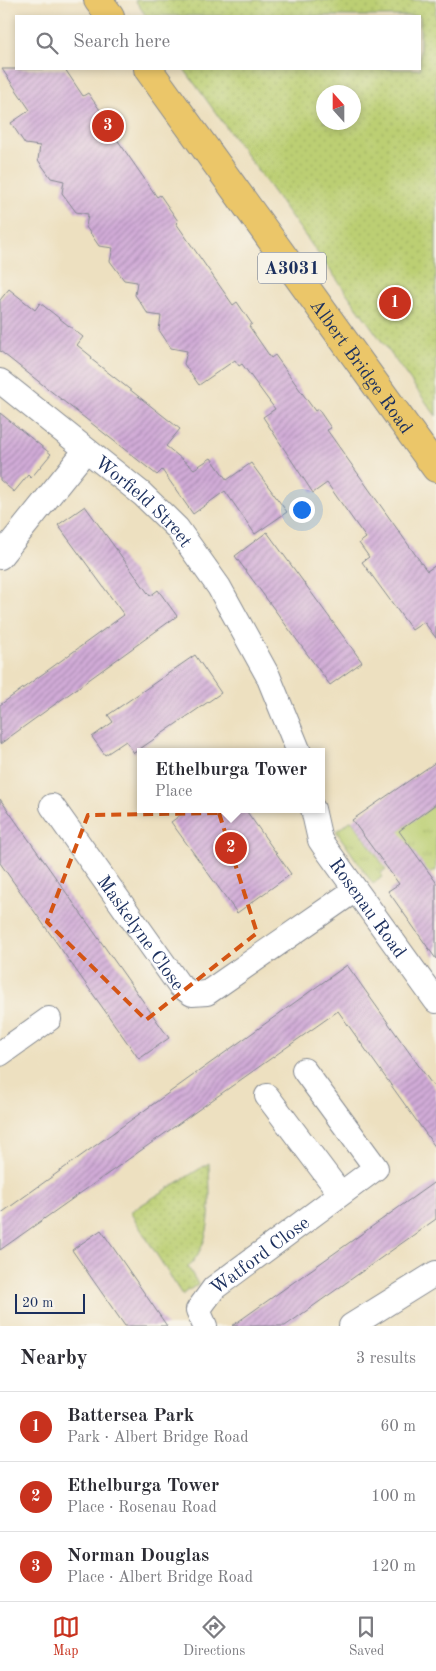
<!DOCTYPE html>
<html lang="en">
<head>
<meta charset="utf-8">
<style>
  :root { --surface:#fff; --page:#f2f2f3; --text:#2b2b33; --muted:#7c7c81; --line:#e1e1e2; --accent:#c8321e }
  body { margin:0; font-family:"Old Standard TT",serif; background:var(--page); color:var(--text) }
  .compass { position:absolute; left:316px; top:85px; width:45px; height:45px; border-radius:50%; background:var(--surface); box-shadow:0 2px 8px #0003; rotate:339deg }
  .scale { position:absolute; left:15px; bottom:12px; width:70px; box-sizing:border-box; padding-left:5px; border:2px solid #1b2f5e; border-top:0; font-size:14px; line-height:18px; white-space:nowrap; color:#1b2f5e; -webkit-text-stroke:4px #f7f3e8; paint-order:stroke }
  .you { position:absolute; left:301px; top:509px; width:18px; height:18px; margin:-12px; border:4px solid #fff; border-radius:50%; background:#1a73e8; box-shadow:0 0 0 8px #1a73e833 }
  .badge { display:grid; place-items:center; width:32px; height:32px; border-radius:50%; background:var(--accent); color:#fff; font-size:16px; font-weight:700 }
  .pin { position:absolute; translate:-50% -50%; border:2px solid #fff; box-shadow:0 1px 5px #0006 }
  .popup { position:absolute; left:137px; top:748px; width:188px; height:65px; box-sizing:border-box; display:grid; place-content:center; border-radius:0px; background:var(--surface); filter:drop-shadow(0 1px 4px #0005); font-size:16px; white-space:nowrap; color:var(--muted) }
  .popup b { font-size:19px; color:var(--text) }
  .popup::after { content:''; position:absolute; left:50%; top:100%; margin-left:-10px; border:10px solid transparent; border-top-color:var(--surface) }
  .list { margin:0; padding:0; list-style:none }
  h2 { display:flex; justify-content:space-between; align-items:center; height:65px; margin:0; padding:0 20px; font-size:21px }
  h2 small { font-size:16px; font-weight:400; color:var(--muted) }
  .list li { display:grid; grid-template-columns:32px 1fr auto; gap:15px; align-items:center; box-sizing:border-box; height:70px; padding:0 20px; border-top:1px solid var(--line) }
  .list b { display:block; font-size:19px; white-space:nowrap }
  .list p { margin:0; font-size:16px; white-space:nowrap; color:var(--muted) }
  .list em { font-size:16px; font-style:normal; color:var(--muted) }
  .icon { flex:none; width:28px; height:28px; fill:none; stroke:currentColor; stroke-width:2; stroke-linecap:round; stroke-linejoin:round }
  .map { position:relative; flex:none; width:436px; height:1326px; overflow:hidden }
  .search { position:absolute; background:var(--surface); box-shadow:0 2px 8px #0003; left:15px; right:15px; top:15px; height:55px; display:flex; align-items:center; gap:12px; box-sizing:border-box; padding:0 18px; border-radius:0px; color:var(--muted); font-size:19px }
  .sheet { height:275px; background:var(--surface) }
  nav { display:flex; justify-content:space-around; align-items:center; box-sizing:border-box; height:70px; border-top:1px solid var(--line); background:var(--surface); font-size:14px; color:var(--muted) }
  nav a { display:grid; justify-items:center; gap:2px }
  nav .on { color:var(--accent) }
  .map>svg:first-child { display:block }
  .grass { fill:url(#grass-tufts); stroke:#6c7f68 }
  .park { fill:url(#park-dots); stroke:#6c7f68; fill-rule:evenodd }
  .building { fill:url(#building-hatch) }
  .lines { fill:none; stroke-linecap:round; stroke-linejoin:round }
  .minor-casing { stroke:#84888f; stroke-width:26 }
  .major-casing { stroke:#84888f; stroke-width:30 }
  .minor { stroke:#fff; stroke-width:24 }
  .major { stroke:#ebc669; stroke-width:28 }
  .marked { fill:none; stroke:#d45514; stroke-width:4; stroke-dasharray:10 6; stroke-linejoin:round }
  .labels { text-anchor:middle; stroke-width:4.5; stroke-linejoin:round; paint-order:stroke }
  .shield { fill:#f7f3e8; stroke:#5d6a87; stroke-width:1 }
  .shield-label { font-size:18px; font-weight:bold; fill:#1b2f5e }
  .street-label { font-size:19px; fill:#1b2f5e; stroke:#f7f3e8 }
</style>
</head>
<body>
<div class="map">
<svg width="436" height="1326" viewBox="0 0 436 1326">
  <defs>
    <pattern id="grass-tufts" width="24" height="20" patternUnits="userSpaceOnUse" patternTransform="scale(1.25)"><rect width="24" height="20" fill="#bccf73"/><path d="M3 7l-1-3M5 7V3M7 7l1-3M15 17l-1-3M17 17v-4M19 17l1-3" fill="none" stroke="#a1b266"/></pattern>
    <pattern id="park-dots" width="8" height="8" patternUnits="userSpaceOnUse" patternTransform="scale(1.25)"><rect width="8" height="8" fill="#bccf73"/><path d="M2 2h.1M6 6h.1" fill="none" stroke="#a1b266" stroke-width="1.8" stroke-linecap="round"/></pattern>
    <pattern id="building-hatch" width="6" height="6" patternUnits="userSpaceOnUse" patternTransform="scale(1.25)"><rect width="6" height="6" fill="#d1abd7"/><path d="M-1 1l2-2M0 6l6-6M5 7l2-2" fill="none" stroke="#a98cb2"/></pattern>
  </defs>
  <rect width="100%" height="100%" fill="#f7f3e8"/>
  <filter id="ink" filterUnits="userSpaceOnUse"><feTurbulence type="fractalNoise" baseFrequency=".02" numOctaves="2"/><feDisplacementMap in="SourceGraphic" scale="10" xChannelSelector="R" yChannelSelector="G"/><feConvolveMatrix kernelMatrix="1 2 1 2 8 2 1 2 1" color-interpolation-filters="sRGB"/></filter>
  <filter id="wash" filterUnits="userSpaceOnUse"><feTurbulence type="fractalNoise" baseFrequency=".0096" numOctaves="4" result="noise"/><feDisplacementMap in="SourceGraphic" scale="20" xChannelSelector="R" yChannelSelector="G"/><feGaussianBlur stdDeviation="1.12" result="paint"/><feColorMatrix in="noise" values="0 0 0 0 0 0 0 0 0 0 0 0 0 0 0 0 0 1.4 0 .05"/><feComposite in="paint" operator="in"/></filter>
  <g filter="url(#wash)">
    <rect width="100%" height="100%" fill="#ede0c0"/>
    <!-- grass -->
    <g class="grass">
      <path d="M436,804V871L434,870L414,884L390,819L412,821Z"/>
      <path d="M352,820L386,869L381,873L382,877L373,884L336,831Z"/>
    </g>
    <!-- park -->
    <g class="park">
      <path d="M135,0H436V416L184,69H420V16H146ZM324,92H354V122H324Z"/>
      <path d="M209,1163C210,1198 215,1240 188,1267L198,1284L182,1295L130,1212Z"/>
    </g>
    <g id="blocks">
      <!-- building -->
      <g class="building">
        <path d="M2,69H65L83,96L88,93L107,120L105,122L157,197L160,195L178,221L176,223L233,305L237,302L252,324L249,326L271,358L275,355L315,411L318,409L331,428L327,430L427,571L436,565V638L424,622L412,630L362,562L369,557L359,543L366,538L327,483L313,493L263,417L275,409L242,364L239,366L235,360L199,385L184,364L187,351L171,348L159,330L161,316L148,314L135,295L137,282L124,280L110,261L113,248L99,246L86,227L88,214L76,212L62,193L64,181L51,178L38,160L40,146L25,144L11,123L30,110Z"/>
        <path d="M9,289L35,310L40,303L83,337L77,345L92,357L91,359L180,429L166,446L194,469L211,458L227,480L251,463L287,512L255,534L225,491L193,514L162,470L157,475L0,351V300Z"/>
        <path d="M0,413L51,454L31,478L28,475L14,492L0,480Z"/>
        <path d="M85,506L150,596L158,590L177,616L0,744V705L124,615L58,525Z"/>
        <path d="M267,532L362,662L330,685L235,556Z"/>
        <path d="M195,655L221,693L134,753L126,741L105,755L92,737L113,722L108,715Z"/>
        <path d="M436,762V804L399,831L436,882V959L388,891L399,884L352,820Z"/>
        <path d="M0,799L169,1038L139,1059L0,863Z"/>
        <path d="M189,809H245L291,874L237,913L171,822Z"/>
        <path d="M347,965L436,1090V1148L338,1011L0,1250V1214Z"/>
        <path d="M436,1181V1219L285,1326H232Z"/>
        <path d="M101,1230L167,1326H125L72,1250Z"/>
      </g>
    </g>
  </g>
  <g filter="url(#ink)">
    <use href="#blocks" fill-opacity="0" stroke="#84888f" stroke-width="1"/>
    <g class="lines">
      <defs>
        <g id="minor">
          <path id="s1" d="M0,381L142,494L177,528L219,587L268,676L299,752"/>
          <path d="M0,557L86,450"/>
          <path id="s2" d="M52,806L179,985L192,994L207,993L355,890"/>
          <path id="s3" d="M313,809L320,840L324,846L436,1001"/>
          <path d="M0,1054L49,1019"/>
          <path d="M267,1096L340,1193"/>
          <path id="s4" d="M205,1326L198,1310L214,1288L376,1168L304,1070"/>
          <path d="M351,1326L436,1273"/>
        </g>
        <g id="major">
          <path d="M98,0L110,16"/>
          <path id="s5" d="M148,69L436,468"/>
        </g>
      </defs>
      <!-- minor casing -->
      <use href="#minor" class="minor-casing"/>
      <!-- major casing -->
      <use href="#major" class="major-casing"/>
      <!-- minor -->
      <use href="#minor" class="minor"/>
      <!-- major -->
      <use href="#major" class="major"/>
    </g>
  </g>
  <!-- marked area -->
  <path class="marked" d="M219,813L257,933L146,1020L47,922L88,815Z"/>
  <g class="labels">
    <!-- shield labels -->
    <rect class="shield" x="258" y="252.5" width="68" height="31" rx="4"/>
    <g class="shield-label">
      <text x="292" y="274">A3031</text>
    </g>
    <!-- street labels -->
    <g class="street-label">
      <text dy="7" stroke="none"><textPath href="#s5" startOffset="366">Albert Bridge Road</textPath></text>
      <text dy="7" stroke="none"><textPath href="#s1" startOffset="188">Worfield Street</textPath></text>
      <text dy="7" stroke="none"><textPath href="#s3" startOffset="115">Rosenau Road</textPath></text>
      <text dy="7" stroke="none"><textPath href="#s2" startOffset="155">Maskelyne Close</textPath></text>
      <text dy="7" stroke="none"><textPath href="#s4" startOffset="101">Watford Close</textPath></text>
    </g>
  </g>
</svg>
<svg class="compass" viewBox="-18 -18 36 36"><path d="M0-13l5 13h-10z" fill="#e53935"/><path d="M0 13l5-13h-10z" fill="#7c7c81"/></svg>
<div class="scale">20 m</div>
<div class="you"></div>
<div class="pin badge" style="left:395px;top:303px">1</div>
<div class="pin badge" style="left:231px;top:848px">2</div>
<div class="popup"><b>Ethelburga Tower</b>Place</div>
<div class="pin badge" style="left:108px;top:126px">3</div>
<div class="search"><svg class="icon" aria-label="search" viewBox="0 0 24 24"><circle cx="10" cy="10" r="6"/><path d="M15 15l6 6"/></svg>Search here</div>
</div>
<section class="sheet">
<h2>Nearby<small>3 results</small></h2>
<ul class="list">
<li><span class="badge">1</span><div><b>Battersea Park</b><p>Park · Albert Bridge Road</p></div><em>60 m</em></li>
<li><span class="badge">2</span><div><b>Ethelburga Tower</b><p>Place · Rosenau Road</p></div><em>100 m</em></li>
<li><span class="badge">3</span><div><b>Norman Douglas</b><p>Place · Albert Bridge Road</p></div><em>120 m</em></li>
</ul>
</section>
<nav>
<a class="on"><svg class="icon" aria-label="map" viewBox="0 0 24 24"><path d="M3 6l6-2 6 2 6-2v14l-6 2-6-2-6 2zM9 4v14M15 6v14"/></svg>Map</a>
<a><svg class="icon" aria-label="directions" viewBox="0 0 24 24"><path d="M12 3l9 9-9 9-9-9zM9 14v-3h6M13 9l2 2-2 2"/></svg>Directions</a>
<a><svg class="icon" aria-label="saved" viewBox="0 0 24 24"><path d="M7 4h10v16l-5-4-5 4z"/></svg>Saved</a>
</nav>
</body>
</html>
